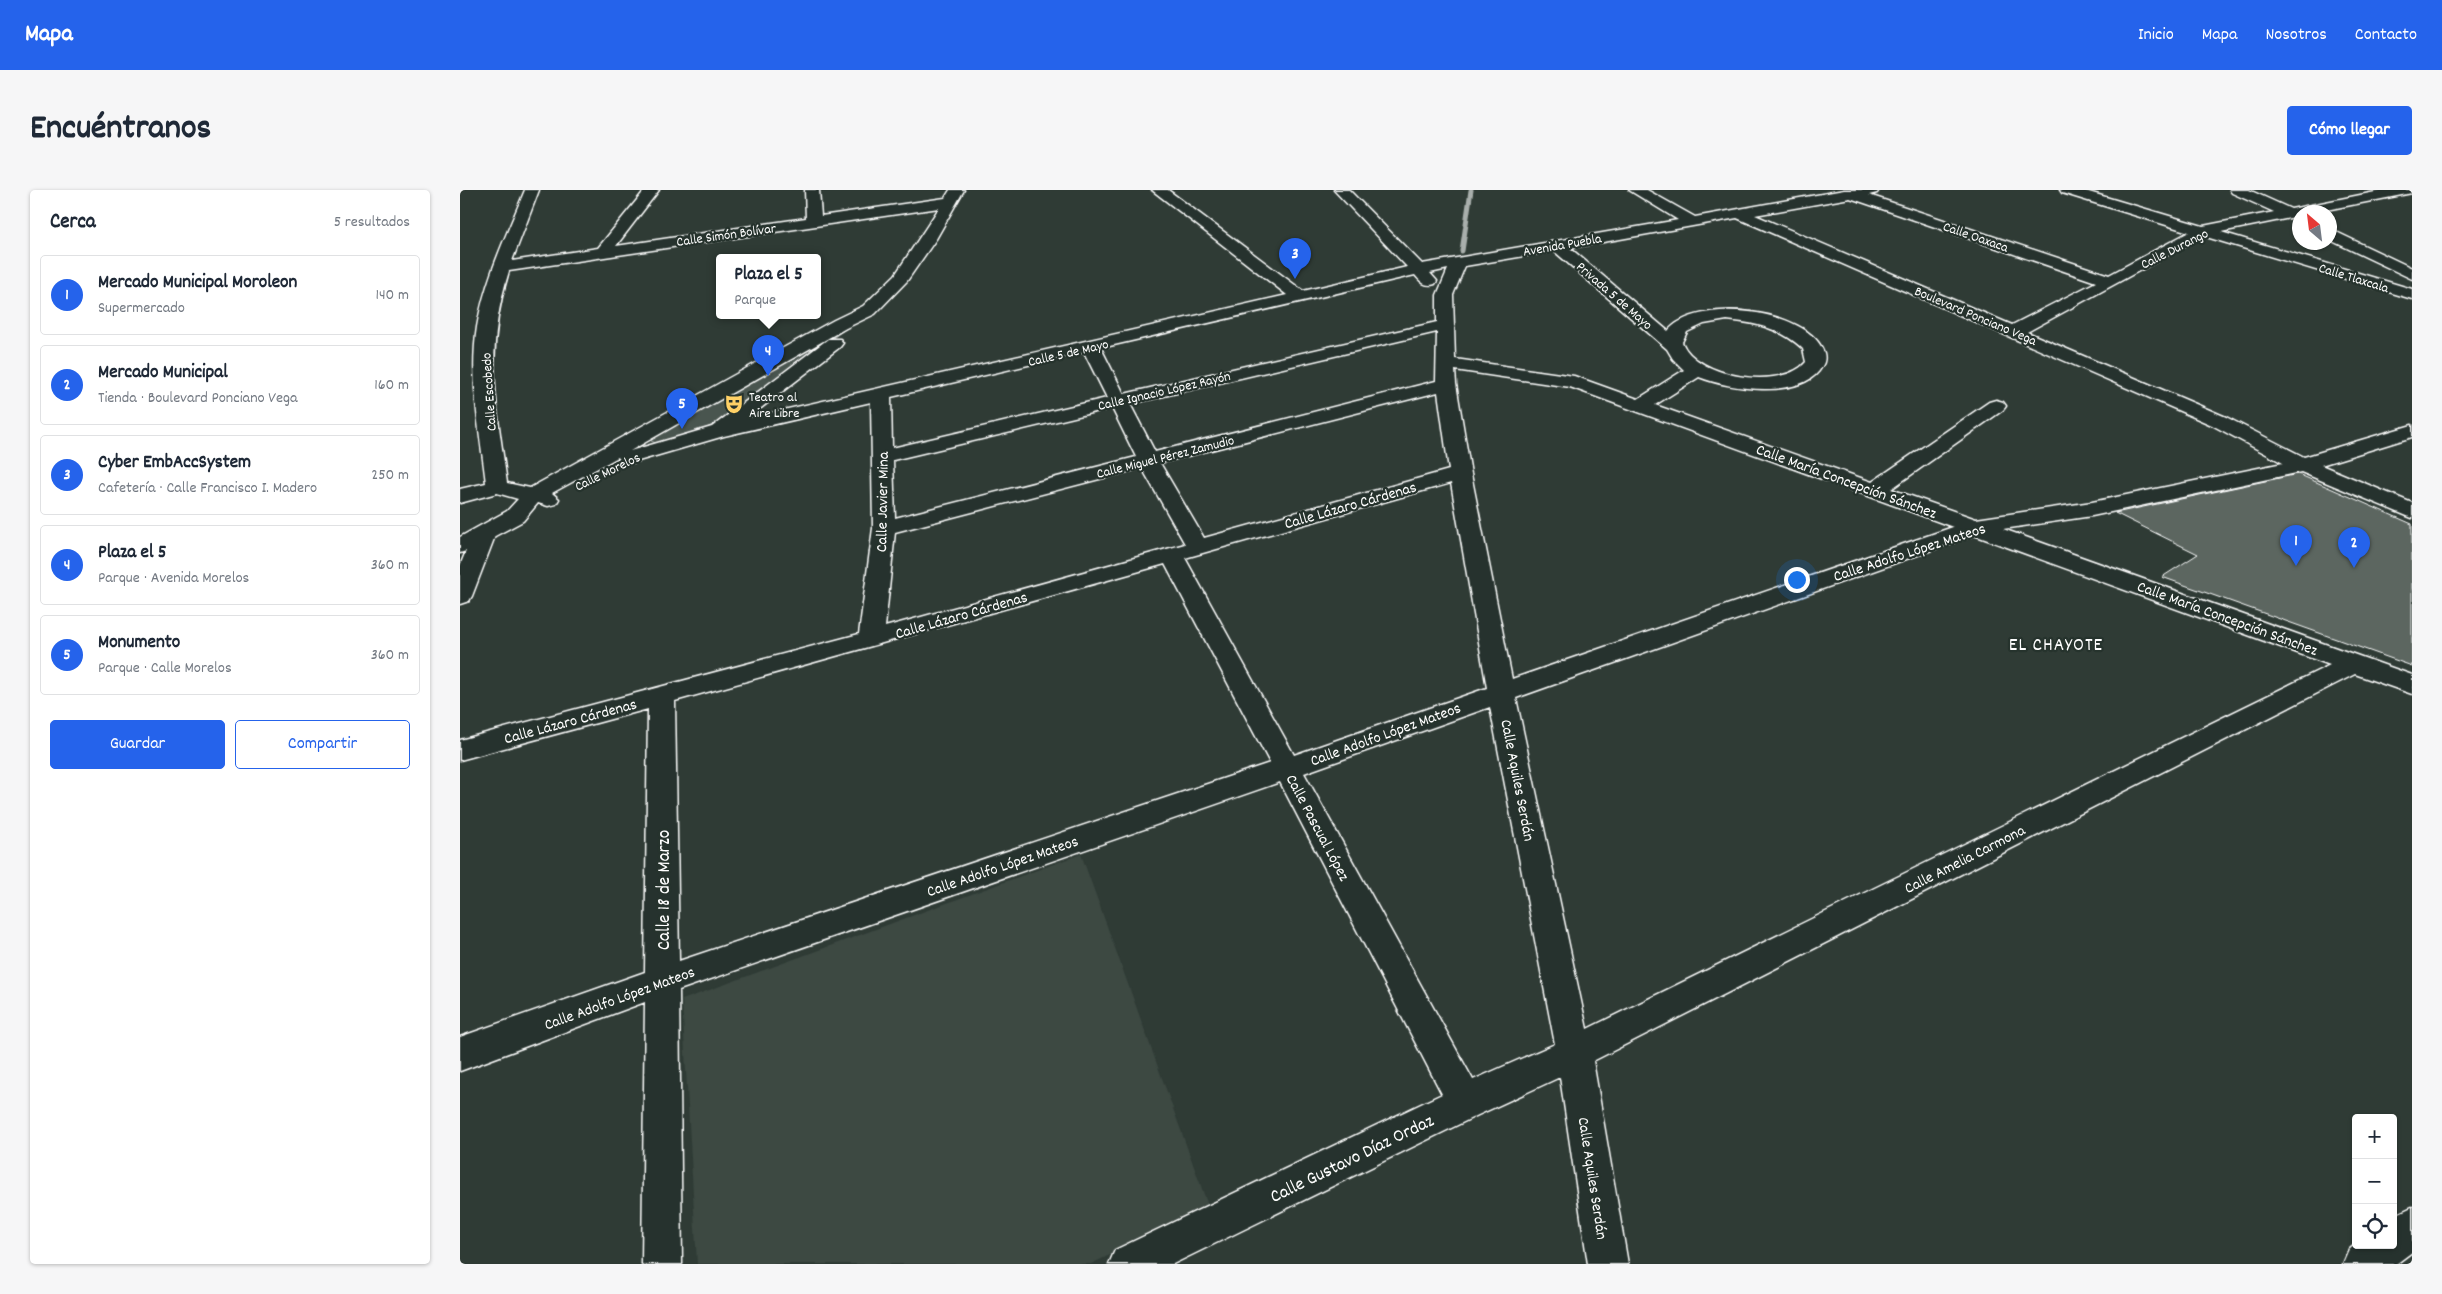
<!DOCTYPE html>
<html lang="es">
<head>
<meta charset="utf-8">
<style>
  :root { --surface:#fff; --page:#f6f6f7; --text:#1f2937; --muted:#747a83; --line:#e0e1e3; --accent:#2563eb }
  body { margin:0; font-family:Dekko,sans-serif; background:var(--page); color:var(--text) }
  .controls { position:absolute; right:15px; bottom:15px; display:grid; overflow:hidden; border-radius:5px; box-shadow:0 1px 4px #0004 }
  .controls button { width:45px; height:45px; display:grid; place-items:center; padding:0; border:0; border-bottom:1px solid var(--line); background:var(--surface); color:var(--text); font:25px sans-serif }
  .compass { position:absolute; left:1832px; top:15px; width:45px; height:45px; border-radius:50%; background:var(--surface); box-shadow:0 1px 4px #0004; rotate:332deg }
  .you { position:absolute; left:1336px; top:389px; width:18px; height:18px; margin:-12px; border:4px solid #fff; border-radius:50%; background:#1a73e8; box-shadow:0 0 0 8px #1a73e833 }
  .badge { display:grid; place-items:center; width:32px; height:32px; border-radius:50%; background:var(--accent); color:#fff; font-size:16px; font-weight:700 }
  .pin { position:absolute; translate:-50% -41px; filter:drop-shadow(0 1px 2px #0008) }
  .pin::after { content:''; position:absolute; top:26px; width:18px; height:15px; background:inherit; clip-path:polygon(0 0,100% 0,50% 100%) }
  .popup { position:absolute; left:256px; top:64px; width:105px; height:65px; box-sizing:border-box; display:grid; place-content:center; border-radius:5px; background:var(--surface); filter:drop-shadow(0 1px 4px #0005); font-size:16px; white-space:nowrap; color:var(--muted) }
  .popup b { font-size:19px; color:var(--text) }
  .popup::after { content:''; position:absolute; left:50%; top:100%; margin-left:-10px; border:10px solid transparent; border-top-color:var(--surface) }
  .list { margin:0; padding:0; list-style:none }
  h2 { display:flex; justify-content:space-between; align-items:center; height:65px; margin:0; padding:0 20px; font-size:21px }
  h2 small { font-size:16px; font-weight:400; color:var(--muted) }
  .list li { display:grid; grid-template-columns:32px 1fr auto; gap:15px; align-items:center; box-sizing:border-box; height:80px; margin:0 10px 10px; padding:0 10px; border:1px solid var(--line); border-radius:5px }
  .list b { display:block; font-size:19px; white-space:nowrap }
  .list p { margin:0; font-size:16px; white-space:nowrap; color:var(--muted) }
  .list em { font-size:16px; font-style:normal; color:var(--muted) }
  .actions { display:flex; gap:10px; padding:15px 20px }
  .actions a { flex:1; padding:11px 0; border:1px solid var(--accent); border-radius:5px; text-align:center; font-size:18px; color:var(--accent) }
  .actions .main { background:var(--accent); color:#fff }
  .icon { flex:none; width:28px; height:28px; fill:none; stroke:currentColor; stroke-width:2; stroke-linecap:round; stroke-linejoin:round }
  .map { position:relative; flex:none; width:1952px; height:1074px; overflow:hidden; border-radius:5px }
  header { display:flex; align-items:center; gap:30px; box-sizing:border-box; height:70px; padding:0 25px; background:var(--accent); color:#fff }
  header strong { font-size:24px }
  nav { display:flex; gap:28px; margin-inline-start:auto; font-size:18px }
  .intro { display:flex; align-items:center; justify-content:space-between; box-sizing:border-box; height:120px; padding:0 30px }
  h1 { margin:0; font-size:35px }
  .button { padding:12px 22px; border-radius:5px; background:var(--accent); color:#fff; font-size:18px; font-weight:700 }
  main { display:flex; gap:30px; padding:0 30px }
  aside { flex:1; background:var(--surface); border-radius:5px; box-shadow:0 1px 4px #0004 }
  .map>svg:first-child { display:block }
  .built { fill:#3c4842 }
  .green { fill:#4a544f; stroke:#a4aaa7 }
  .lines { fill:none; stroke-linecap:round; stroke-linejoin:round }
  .stream { stroke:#a9afac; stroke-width:5 }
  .building { fill:#5b6661; stroke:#fff }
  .minor-casing { stroke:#fff; stroke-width:3 }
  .minor { fill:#26332d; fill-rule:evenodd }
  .labels { text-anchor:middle; stroke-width:4.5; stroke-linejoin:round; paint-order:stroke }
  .far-street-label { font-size:14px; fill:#fff; stroke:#26332d }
  .far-poi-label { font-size:14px; fill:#fff; stroke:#26332d; text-anchor:start }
  .street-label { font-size:16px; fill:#fff; stroke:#26332d }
  .quarter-label { font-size:19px; letter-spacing:1px; fill:#fff; stroke:#26332d }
  .near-street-label { font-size:19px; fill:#fff; stroke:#26332d }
</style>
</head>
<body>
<header>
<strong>Mapa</strong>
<nav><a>Inicio</a><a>Mapa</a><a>Nosotros</a><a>Contacto</a></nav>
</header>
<div class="intro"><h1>Encuéntranos</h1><a class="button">Cómo llegar</a></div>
<main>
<aside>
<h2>Cerca<small>5 resultados</small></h2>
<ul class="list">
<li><span class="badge">1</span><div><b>Mercado Municipal Moroleon</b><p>Supermercado</p></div><em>140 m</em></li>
<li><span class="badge">2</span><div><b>Mercado Municipal</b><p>Tienda · Boulevard Ponciano Vega</p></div><em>160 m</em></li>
<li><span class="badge">3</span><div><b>Cyber EmbAccSystem</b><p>Cafetería · Calle Francisco I. Madero</p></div><em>250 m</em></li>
<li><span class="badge">4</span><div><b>Plaza el 5</b><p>Parque · Avenida Morelos</p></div><em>360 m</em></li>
<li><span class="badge">5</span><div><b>Monumento</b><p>Parque · Calle Morelos</p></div><em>360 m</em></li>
</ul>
<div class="actions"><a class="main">Guardar</a><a>Compartir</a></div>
</aside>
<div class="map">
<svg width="1952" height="1074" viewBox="0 0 1952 1074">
  <rect width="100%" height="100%" fill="#2f3b35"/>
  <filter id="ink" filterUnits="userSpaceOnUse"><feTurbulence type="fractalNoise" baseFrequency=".02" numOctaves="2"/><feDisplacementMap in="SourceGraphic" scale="10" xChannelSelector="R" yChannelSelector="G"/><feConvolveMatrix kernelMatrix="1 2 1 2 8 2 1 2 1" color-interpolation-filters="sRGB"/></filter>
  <g filter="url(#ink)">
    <!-- built -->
    <path class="built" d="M621,664L749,1018L631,1074H237L222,810Z"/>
    <!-- green -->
    <path class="green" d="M392,134L257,233L219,251L198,254L191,251L190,245Z"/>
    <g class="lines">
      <!-- stream -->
      <path class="stream" d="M1002,61L1011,0"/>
    </g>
    <!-- building -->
    <path class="building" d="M1838,284L1952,334V476L1702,387L1738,364L1655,323Z"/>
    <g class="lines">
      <defs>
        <g id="minor">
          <path d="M65,0H79L52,71L138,58L185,0H199L156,56L346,28L345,0H359L361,26L485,8L490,0H504L476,49L447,91L415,124L386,138L170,261L252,237L368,149H380L383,153L380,157L288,228L827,105L692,0H708L843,101L947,77L874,0H889L962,74L1218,30L1169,0H1187L1235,27L1384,0H1419L1417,3L1409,5L1649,85L1729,42L1602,3L1600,0H1622L1743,36L1814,22L1772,3L1770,0H1789L1831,19L1925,0H1952V3L1947,4L1856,22H1840V26L1830,28L1761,42L1952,99V109L1743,46L1567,142L1766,227L1844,267L1952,235V247L1861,275L1952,313V328L1841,282L1632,326L1543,339L1952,485V504L1895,484L1133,871L1168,1074H1128L1100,887L1018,925L713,1074H649L655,1060L982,904L820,592L219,800L222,1074H182L185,812L0,881V847L185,782L188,519L0,570V550L399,444L413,338L411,212L264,246L168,274L161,272L158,267L92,303L99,309L96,314L88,316L78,313L63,331L35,346L12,406L9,411L0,414V376L6,361L0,363V347L47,321L58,309L37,303L0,313V299L26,293C20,242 9,188 17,137C25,89 47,44 65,0ZM1390,8L1636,92L1552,135L1295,25ZM479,18L435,85L403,116L374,130L70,298L47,293C36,214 24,160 49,81ZM1277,28L1752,235L1823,273L1632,312L1516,329L1431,299L1543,220L1546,216L1543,212L1536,210L1529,212L1412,292L1195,215L1239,187C1269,199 1336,209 1359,181C1363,175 1366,171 1364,163C1349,118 1236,106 1208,141L1110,58ZM1094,61L1207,159L1213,169L1224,180L1178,209L1114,186L995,169L993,105L1005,76ZM988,79L977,105V132L664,204L641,158L955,85C961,92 965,97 975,94L977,91L970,83ZM1267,130C1296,133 1321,138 1343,159L1346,172C1322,201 1236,188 1222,152L1227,142L1244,134ZM977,142L976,191L695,262L670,214ZM624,162L647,208L432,258L431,207ZM995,180L1110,197L1493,337L1052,489L1011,284L996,194ZM978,202L989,280L744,348L700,273ZM652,218L676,267L435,328L433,270ZM682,278L725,354L425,437L435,342ZM991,293L1027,498L834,565L725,368ZM1514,345L1870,475L1127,839L1056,508ZM705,374L810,573L219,771L215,511ZM1030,517L1095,854L1013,890L844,583Z"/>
          <path d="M1870,39L1952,78V89L1870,50Z"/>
          <path d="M1952,1017V1062L1936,1074H1883L1889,1060L1896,1054L1933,1055V1026Z"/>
        </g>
      </defs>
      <!-- minor casing -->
      <use href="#minor" class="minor-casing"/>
      <!-- minor -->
      <use href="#minor" class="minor"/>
    </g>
  </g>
  <!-- icons -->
  <defs>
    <symbol id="theatre-bare" viewBox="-9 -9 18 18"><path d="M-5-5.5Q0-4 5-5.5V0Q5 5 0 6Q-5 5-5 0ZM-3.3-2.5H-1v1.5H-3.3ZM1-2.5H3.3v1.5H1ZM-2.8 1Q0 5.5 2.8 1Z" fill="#ffd166" stroke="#26332d" stroke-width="2.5" paint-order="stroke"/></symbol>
  </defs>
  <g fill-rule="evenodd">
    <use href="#theatre-bare" x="260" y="200" width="28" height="28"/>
  </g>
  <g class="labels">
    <!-- far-street labels -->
    <g class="far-street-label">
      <text transform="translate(266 44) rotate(-8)" y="5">Calle Simón Bolívar</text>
      <text transform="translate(1516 46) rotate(19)" y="5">Calle Oaxaca</text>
      <text transform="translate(1102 54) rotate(-10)" y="5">Avenida Puebla</text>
      <text transform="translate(1714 58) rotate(-27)" y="5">Calle Durango</text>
      <text transform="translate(1894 87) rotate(17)" y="5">Calle Tlaxcala</text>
      <text transform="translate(1155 105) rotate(41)" y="5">Privada 5 de Mayo</text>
      <text transform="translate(1516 125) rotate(23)" y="5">Boulevard Ponciano Vega</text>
      <text transform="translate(608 162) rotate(-13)" y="5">Calle 5 de Mayo</text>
      <text transform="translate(704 200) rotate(-13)" y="5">Calle Ignacio López Rayón</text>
      <text transform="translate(28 202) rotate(-94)" y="5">Calle Escobedo</text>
      <text transform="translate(705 266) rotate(-14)" y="5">Calle Miguel Pérez Zamudio</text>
      <text transform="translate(147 281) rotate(-26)" y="5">Calle Morelos</text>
    </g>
    <!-- far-poi labels -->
    <g class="far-poi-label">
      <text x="289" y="211">Teatro al<tspan x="289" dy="16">Aire Libre</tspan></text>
    </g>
    <!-- street labels -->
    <g class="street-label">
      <text transform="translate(1387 290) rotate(20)" y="6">Calle María Concepción Sánchez</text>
      <text transform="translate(421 312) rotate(-89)" y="6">Calle Javier Mina</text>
      <text transform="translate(890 314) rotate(-16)" y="6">Calle Lázaro Cárdenas</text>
      <text transform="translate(1449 361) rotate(-18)" y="6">Calle Adolfo López Mateos</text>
      <text transform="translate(501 424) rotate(-16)" y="6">Calle Lázaro Cárdenas</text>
      <text transform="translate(1768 427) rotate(20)" y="6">Calle María Concepción Sánchez</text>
      <text transform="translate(110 530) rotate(-15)" y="6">Calle Lázaro Cárdenas</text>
      <text transform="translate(925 543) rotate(-20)" y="6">Calle Adolfo López Mateos</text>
      <text transform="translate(1059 590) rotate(79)" y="6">Calle Aquiles Serdán</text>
      <text transform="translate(859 637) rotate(62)" y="6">Calle Pascual López</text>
      <text transform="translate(1504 668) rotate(-27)" y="6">Calle Amelia Carmona</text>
      <text transform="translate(542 675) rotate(-19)" y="6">Calle Adolfo López Mateos</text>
      <text transform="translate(159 807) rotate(-20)" y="6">Calle Adolfo López Mateos</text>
      <text transform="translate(1134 988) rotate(81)" y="6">Calle Aquiles Serdán</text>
    </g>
    <!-- quarter labels -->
    <g class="quarter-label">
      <text x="1596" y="460">EL CHAYOTE</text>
    </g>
    <!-- near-street labels -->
    <g class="near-street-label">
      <text transform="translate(202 700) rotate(-90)" y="7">Calle 18 de Marzo</text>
      <text transform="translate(891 967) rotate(-26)" y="7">Calle Gustavo Díaz Ordaz</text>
    </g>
  </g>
</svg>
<div class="controls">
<button>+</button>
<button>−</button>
<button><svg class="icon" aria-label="locate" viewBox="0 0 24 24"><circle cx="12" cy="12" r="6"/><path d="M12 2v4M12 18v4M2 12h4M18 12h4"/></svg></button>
</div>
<svg class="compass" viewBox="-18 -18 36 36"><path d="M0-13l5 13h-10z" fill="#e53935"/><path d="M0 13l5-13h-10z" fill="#747a83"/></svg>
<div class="you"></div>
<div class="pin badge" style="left:1836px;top:376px">1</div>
<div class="pin badge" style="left:1894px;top:378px">2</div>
<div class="pin badge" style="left:835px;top:89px">3</div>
<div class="pin badge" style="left:308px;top:186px">4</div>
<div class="popup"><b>Plaza el 5</b>Parque</div>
<div class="pin badge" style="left:222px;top:239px">5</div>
</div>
</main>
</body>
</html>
